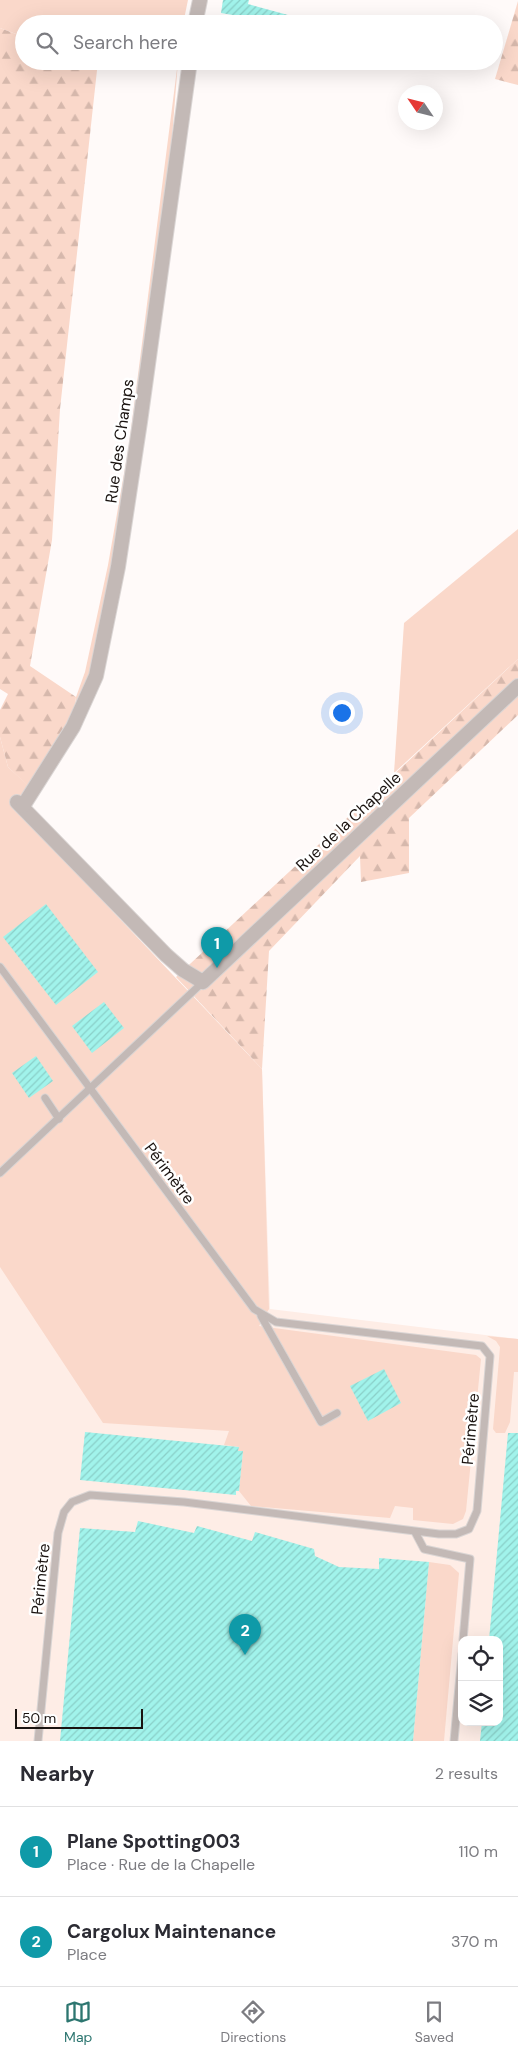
<!DOCTYPE html>
<html lang="en">
<head>
<meta charset="utf-8">
<style>
  :root { --surface:#fff; --page:#f7f7f7; --text:#2b2b33; --muted:#7c7c81; --line:#e1e1e2; --accent:#2d7670 }
  body { margin:0; font-family:"DM Sans",sans-serif; background:var(--page); color:var(--text) }
  .controls { position:absolute; right:15px; bottom:15px; display:grid; overflow:hidden; border-radius:10px; box-shadow:0 5px 20px #0002 }
  .controls button { width:45px; height:45px; display:grid; place-items:center; padding:0; border:0; border-bottom:1px solid var(--line); background:var(--surface); color:var(--text); font:25px sans-serif }
  .compass { position:absolute; left:398px; top:85px; width:45px; height:45px; border-radius:50%; background:var(--surface); box-shadow:0 5px 20px #0002; rotate:305deg }
  .scale { position:absolute; left:15px; bottom:12px; width:128px; box-sizing:border-box; padding-left:5px; border:2px solid #1a1310; border-top:0; font-size:14px; line-height:18px; white-space:nowrap; color:#1a1310; -webkit-text-stroke:4px #fff; paint-order:stroke }
  .you { position:absolute; left:341px; top:712px; width:18px; height:18px; margin:-12px; border:4px solid #fff; border-radius:50%; background:#1a73e8; box-shadow:0 0 0 8px #1a73e833 }
  .badge { display:grid; place-items:center; width:32px; height:32px; border-radius:50%; background:var(--accent); color:#fff; font-size:16px; font-weight:700 }
  .pin { position:absolute; translate:-50% -41px; filter:drop-shadow(0 1px 2px #0008) }
  .pin::after { content:''; position:absolute; top:26px; width:18px; height:15px; background:inherit; clip-path:polygon(0 0,100% 0,50% 100%) }
  .list { margin:0; padding:0; list-style:none }
  h2 { display:flex; justify-content:space-between; align-items:center; height:65px; margin:0; padding:0 20px; font-size:21px }
  h2 small { font-size:16px; font-weight:400; color:var(--muted) }
  .list li { display:grid; grid-template-columns:32px 1fr auto; gap:15px; align-items:center; box-sizing:border-box; height:90px; padding:0 20px; border-top:1px solid var(--line) }
  .list b { display:block; font-size:19px; white-space:nowrap }
  .list p { margin:0; font-size:16px; white-space:nowrap; color:var(--muted) }
  .list em { font-size:16px; font-style:normal; color:var(--muted) }
  .icon { flex:none; width:28px; height:28px; fill:none; stroke:currentColor; stroke-width:2; stroke-linecap:round; stroke-linejoin:round }
  .map { position:relative; flex:none; width:518px; height:1741px; overflow:hidden }
  .search { position:absolute; background:var(--surface); box-shadow:0 5px 20px #0002; left:15px; right:15px; top:15px; height:55px; display:flex; align-items:center; gap:12px; box-sizing:border-box; padding:0 18px; border-radius:28px; color:var(--muted); font-size:19px }
  .sheet { height:245px; background:var(--surface) }
  nav { display:flex; justify-content:space-around; align-items:center; box-sizing:border-box; height:70px; border-top:1px solid var(--line); background:var(--surface); font-size:14px; color:var(--muted) }
  nav a { display:grid; justify-items:center; gap:2px }
  nav .on { color:var(--accent) }
  .map>svg:first-child { display:block }
  .built { fill:#feede6; fill-rule:evenodd }
  .green { fill:#fad8ca }
  .forest { fill:url(#forest-firs) }
  .building { fill:url(#building-hatch) }
  .lines { fill:none; stroke-linecap:round; stroke-linejoin:round }
  .service-casing { stroke:#dad5d4; stroke-width:9 }
  .minor-casing { stroke:#dad5d4; stroke-width:16 }
  .service { stroke:#c3b9b6; stroke-width:7 }
  .minor { stroke:#c3b9b6; stroke-width:14 }
  .labels { text-anchor:middle; stroke-width:5; stroke-linejoin:round; paint-order:stroke }
  .street-label { font-size:16px; fill:#1a1310; stroke:#fff }
</style>
</head>
<body>
<div class="map">
<svg width="518" height="1741" viewBox="0 0 518 1741">
  <defs>
    <pattern id="forest-firs" width="22" height="20" patternUnits="userSpaceOnUse" patternTransform="scale(1.25)"><rect width="22" height="20" fill="#fad8ca"/><path d="M5 1l3.5 6h-7zM16 11l3.5 6h-7z" fill="#d6b8ac"/></pattern>
    <pattern id="building-hatch" width="6" height="6" patternUnits="userSpaceOnUse" patternTransform="scale(1.25)"><rect width="6" height="6" fill="#a1f3eb"/><path d="M-1 1l2-2M0 6l6-6M5 7l2-2" fill="none" stroke="#8acfc8"/></pattern>
  </defs>
  <rect width="100%" height="100%" fill="#fffaf9"/>
  <!-- built -->
  <path class="built" d="M0,844L262,1069L270,1309L518,1339V1741H0ZM462,1640H499V1722H462Z"/>
  <!-- green -->
  <g class="green">
    <path d="M0,0H188L183,24V20L173,24H24V37L0,28Z"/>
    <path d="M178,61L172,138L117,549L92,673L74,711L76,697L85,672L108,565L129,445Z"/>
    <path d="M518,529V659L394,773L404,623Z"/>
    <path d="M0,737L8,767L33,790L23,806L29,823L262,1069L269,1309L259,1326L476,1355L481,1359L466,1511L463,1519L453,1524L413,1520V1508L395,1506L390,1518L251,1506L239,1491L243,1451H238L239,1447L224,1445L229,1431L103,1423L0,1267Z"/>
    <path d="M487,1336L518,1339V1372H514L510,1422L505,1433H496L493,1429L500,1347L496,1341Z"/>
    <path d="M429,1562L450,1565L459,1573L444,1741H413Z"/>
  </g>
  <!-- forest -->
  <g class="forest">
    <path d="M518,1V85L495,79Z"/>
    <path d="M0,28L24,37V61H98L60,409L52,540L30,666L76,697L74,711L28,786L8,767L0,737V710L8,694L0,689Z"/>
    <path d="M518,659V715L409,818V873L361,882L360,856L269,951L262,1069L176,977Z"/>
  </g>
  <!-- building -->
  <g class="building">
    <path d="M223,0H249L248,4L288,15L286,24L221,13Z"/>
    <path d="M46,904L98,972L56,1005L3,937Z"/>
    <path d="M104,1002L124,1028L92,1053L72,1026Z"/>
    <path d="M36,1056L53,1081L29,1098L12,1073Z"/>
    <path d="M384,1369L401,1403L368,1421L350,1386Z"/>
    <path d="M85,1432L239,1447L238,1451H243L239,1491H236V1495L80,1480Z"/>
    <path d="M508,1433H518V1741H480L482,1722H499V1640H489Z"/>
    <path d="M138,1521L194,1533L197,1526L252,1541L255,1532L314,1549L315,1556L339,1567L379,1569V1558L429,1562L413,1741H60L80,1528L135,1532Z"/>
  </g>
  <g class="lines">
    <defs>
      <g id="service">
        <path d="M0,967L254,1309L276,1322L482,1346L490,1356L477,1511L469,1529L456,1534H439L184,1502L90,1495L72,1502L64,1512L58,1533L38,1741"/>
        <path d="M45,1098L59,1119"/>
        <path d="M0,1173L203,982"/>
        <path d="M261,1316L321,1422L337,1413"/>
        <path d="M415,1532L424,1549L470,1559L463,1640"/>
        <path d="M454,1741L462,1654"/>
      </g>
      <g id="minor">
        <path d="M195,24L200,0"/>
        <path d="M17,802L166,955L183,970L203,982L518,686"/>
        <path d="M23,806L73,727L96,676L118,567L140,422L190,61"/>
      </g>
    </defs>
    <!-- service casing -->
    <use href="#service" class="service-casing"/>
    <!-- minor casing -->
    <use href="#minor" class="minor-casing"/>
    <!-- service -->
    <use href="#service" class="service"/>
    <!-- minor -->
    <use href="#minor" class="minor"/>
  </g>
  <g class="labels">
    <!-- street labels -->
    <g class="street-label">
      <text transform="translate(119 441) rotate(-82)" y="6">Rue des Champs</text>
      <text transform="translate(348 821) rotate(-43)" y="6">Rue de la Chapelle</text>
      <text transform="translate(170 1173) rotate(53)" y="6">Périmètre</text>
      <text transform="translate(470 1429) rotate(-85)" y="6">Périmètre</text>
      <text transform="translate(40 1579) rotate(-84)" y="6">Périmètre</text>
    </g>
  </g>
</svg>
<div class="controls">
<button><svg class="icon" aria-label="locate" viewBox="0 0 24 24"><circle cx="12" cy="12" r="6"/><path d="M12 2v4M12 18v4M2 12h4M18 12h4"/></svg></button>
<button><svg class="icon" aria-label="layers" viewBox="0 0 24 24"><path d="M12 4l9 5-9 5-9-5zM3 14l9 5 9-5"/></svg></button>
</div>
<svg class="compass" viewBox="-18 -18 36 36"><path d="M0-13l5 13h-10z" fill="#e53935"/><path d="M0 13l5-13h-10z" fill="#7c7c81"/></svg>
<div class="scale">50 m</div>
<div class="you"></div>
<div class="pin badge" style="left:217px;top:968px;background:#0f9aa8">1</div>
<div class="pin badge" style="left:245px;top:1655px;background:#0f9aa8">2</div>
<div class="search"><svg class="icon" aria-label="search" viewBox="0 0 24 24"><circle cx="10" cy="10" r="6"/><path d="M15 15l6 6"/></svg>Search here</div>
</div>
<section class="sheet">
<h2>Nearby<small>2 results</small></h2>
<ul class="list">
<li><span class="badge" style="background:#0f9aa8">1</span><div><b>Plane Spotting003</b><p>Place · Rue de la Chapelle</p></div><em>110 m</em></li>
<li><span class="badge" style="background:#0f9aa8">2</span><div><b>Cargolux Maintenance</b><p>Place</p></div><em>370 m</em></li>
</ul>
</section>
<nav>
<a class="on"><svg class="icon" aria-label="map" viewBox="0 0 24 24"><path d="M3 6l6-2 6 2 6-2v14l-6 2-6-2-6 2zM9 4v14M15 6v14"/></svg>Map</a>
<a><svg class="icon" aria-label="directions" viewBox="0 0 24 24"><path d="M12 3l9 9-9 9-9-9zM9 14v-3h6M13 9l2 2-2 2"/></svg>Directions</a>
<a><svg class="icon" aria-label="saved" viewBox="0 0 24 24"><path d="M7 4h10v16l-5-4-5 4z"/></svg>Saved</a>
</nav>
</body>
</html>
